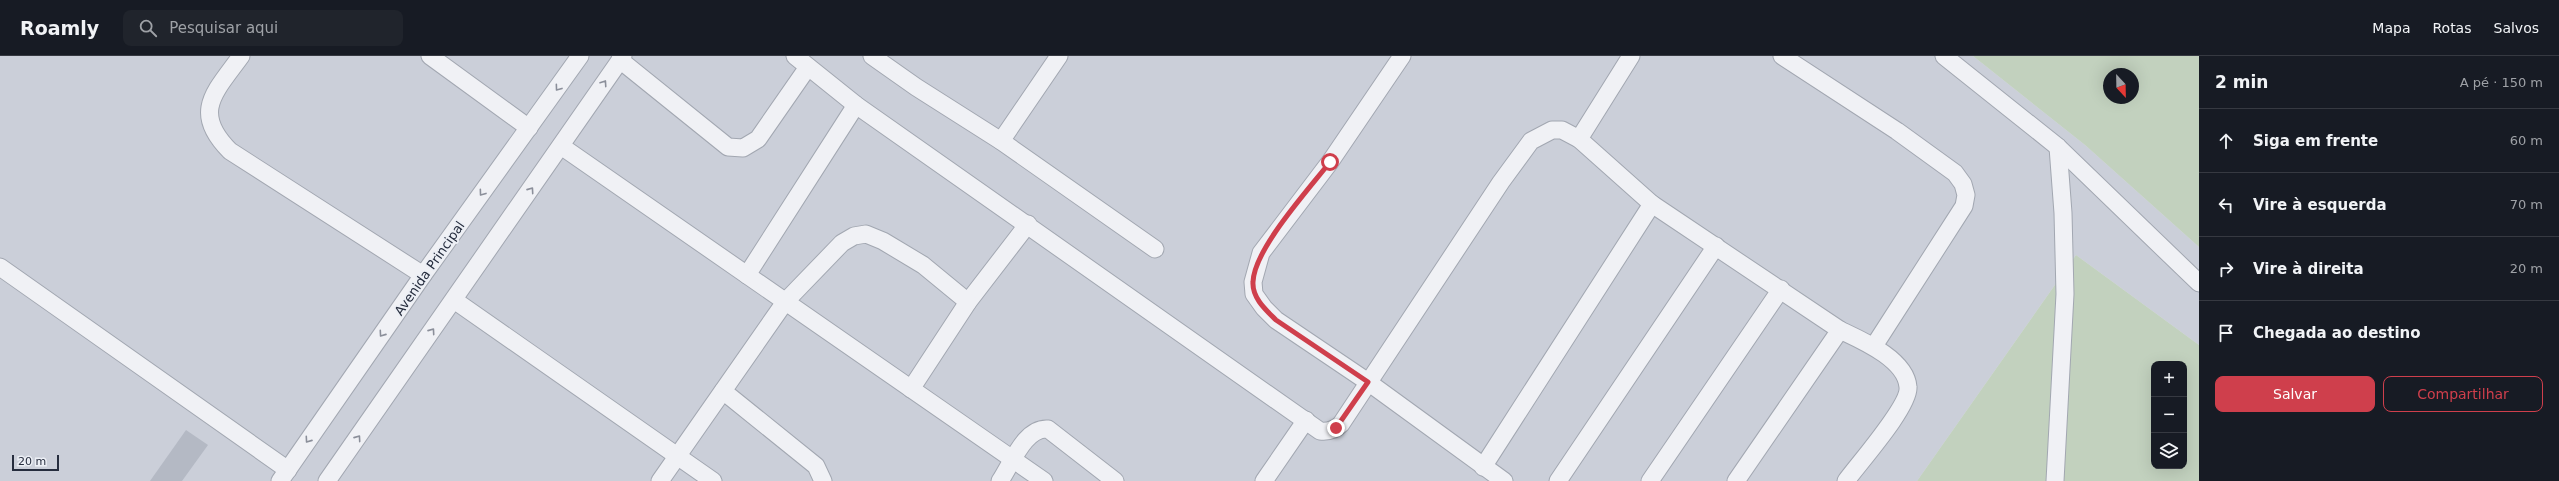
<!DOCTYPE html>
<html lang="pt">
<head>
<meta charset="utf-8">
<style>
  :root { --surface:#171b24; --page:#20242c; --text:#f1f3f6; --muted:#9ea1a6; --line:#363941; --accent:#cf3f4c }
  body { margin:0; font-family:"DejaVu Sans",sans-serif; background:var(--page); color:var(--text) }
  .controls { position:absolute; right:12px; bottom:12px; display:grid; overflow:hidden; border-radius:8px; box-shadow:0 4px 16px #0002 }
  .controls button { width:36px; height:36px; display:grid; place-items:center; padding:0; border:0; border-bottom:1px solid var(--line); background:var(--surface); color:var(--text); font:20px sans-serif }
  .compass { position:absolute; left:2103px; top:12px; width:36px; height:36px; border-radius:50%; background:var(--surface); box-shadow:0 4px 16px #0002; rotate:158deg }
  .scale { position:absolute; left:12px; bottom:10px; width:47px; box-sizing:border-box; padding-left:4px; border:2px solid #262d3e; border-top:0; font-size:11px; line-height:14px; white-space:nowrap; color:#262d3e; -webkit-text-stroke:3px #eceff5; paint-order:stroke }
  .stop { position:absolute; width:12px; height:12px; margin:-9px; border:3px solid #cf3f4c; border-radius:50%; background:#fff }
  .stop.end { background:#cf3f4c; border-color:#fff; box-shadow:0 1px 4px #0008 }
  .list { margin:0; padding:0; list-style:none }
  h2 { display:flex; justify-content:space-between; align-items:center; height:52px; margin:0; padding:0 16px; font-size:17px }
  h2 small { font-size:13px; font-weight:400; color:var(--muted) }
  .list li { display:grid; grid-template-columns:26px 1fr auto; gap:12px; align-items:center; box-sizing:border-box; height:64px; padding:0 16px; border-top:1px solid var(--line) }
  .list b { display:block; font-size:15px; white-space:nowrap }
  .list em { font-size:13px; font-style:normal; color:var(--muted) }
  .actions { display:flex; gap:8px; padding:12px 16px }
  .actions a { flex:1; padding:9px 0; border:1px solid var(--accent); border-radius:8px; text-align:center; font-size:14px; color:var(--accent) }
  .actions .main { background:var(--accent); color:#fff }
  .icon { flex:none; width:22px; height:22px; fill:none; stroke:currentColor; stroke-width:2; stroke-linecap:round; stroke-linejoin:round }
  .map { position:relative; flex:none; width:2199px; height:425px; overflow:hidden }
  header { display:flex; align-items:center; gap:24px; box-sizing:border-box; height:56px; padding:0 20px; background:var(--surface); border-bottom:1px solid var(--line) }
  header strong { font-size:19px }
  nav { display:flex; gap:22px; margin-inline-start:auto; font-size:14px }
  .search { width:280px; height:36px; background:var(--page); display:flex; align-items:center; gap:10px; box-sizing:border-box; padding:0 14px; border-radius:8px; color:var(--muted); font-size:15px }
  main { display:flex }
  aside { flex:1; background:var(--surface) }
  .map>svg:first-child { display:block }
  .built { fill:#cbcfd9 }
  .green { fill:#c2d1be; fill-rule:evenodd }
  .building { fill:#b4b9c4 }
  .lines { fill:none; stroke-linecap:round; stroke-linejoin:round }
  .minor-casing { stroke:#a2a7b1; stroke-width:19 }
  .minor { stroke:#f0f1f5; stroke-width:17 }
  .oneway { stroke:#8b8f9a }
  .route { stroke:#cf3f4c; stroke-width:5 }
  .labels { text-anchor:middle; stroke-width:3.5; stroke-linejoin:round; paint-order:stroke }
  .street-label { font-size:13px; fill:#262d3e; stroke:#eceff5 }
</style>
</head>
<body>
<header>
<strong>Roamly</strong>
<div class="search"><svg class="icon" aria-label="search" viewBox="0 0 24 24"><circle cx="10" cy="10" r="6"/><path d="M15 15l6 6"/></svg>Pesquisar aqui</div>
<nav><a>Mapa</a><a>Rotas</a><a>Salvos</a></nav>
</header>
<main>
<div class="map">
<svg width="2199" height="425" viewBox="0 0 2199 425">
  <rect width="100%" height="100%" fill="#dde0e7"/>
  <!-- built -->
  <path class="built" d="M0,0H1973L2085,89L2199,191V289L2076,199L1917,425H0Z"/>
  <!-- green -->
  <g class="green">
    <path d="M1973,0H2199V191L2085,89ZM2109,18H2133V42H2109Z"/>
    <path d="M2076,199L2199,289V425H1917ZM2154,308H2184V410H2154Z"/>
  </g>
  <!-- building -->
  <path class="building" d="M186,374L208,389L182,425H150Z"/>
  <g class="lines">
    <defs>
      <g id="minor">
        <path d="M241,0C215,36 191,56 230,95L423,219"/>
        <path d="M430,0L529,72"/>
        <path d="M795,0L856,49L1320,375C1329,376 1335,374 1341,368L1501,126L1531,85L1552,74H1562L1579,83L1652,148L1840,274L1736,425"/>
        <path d="M872,0L916,31L1001,85L1155,193"/>
        <path d="M1402,0L1330,106L1261,197L1253,226L1254,238L1264,252L1276,264L1368,326L1504,425"/>
        <path d="M1782,0L1897,75L1955,117L1963,128L1966,139L1964,150L1874,290"/>
        <path d="M1944,0L2058,91L2199,227"/>
        <path d="M620,4L728,91L743,92L758,83L808,11"/>
        <path d="M1579,83L1631,0"/>
        <path d="M1001,85L1059,0"/>
        <path d="M561,90L1044,425"/>
        <path d="M0,211L288,414"/>
        <path d="M747,219L856,49"/>
        <path d="M454,244L713,425"/>
        <path d="M1840,274C1861,284 1906,303 1908,331C1910,350 1859,407 1846,425"/>
        <path d="M911,333L968,246L1028,168"/>
        <path d="M723,335L816,410L823,425"/>
        <path d="M1483,411L1652,148"/>
        <path d="M280,425L423,219L580,0"/>
        <path d="M327,425L623,0"/>
        <path d="M660,425L785,246L842,187L854,180L866,178L883,185L923,209L968,246"/>
        <path d="M1000,425C1012,407 1025,371 1048,373L1115,425"/>
        <path d="M1264,425L1306,364"/>
        <path d="M1558,425L1716,190"/>
        <path d="M1650,425L1781,233"/>
        <path d="M2055,425L2065,238L2063,157L2058,91"/>
      </g>
    </defs>
    <!-- minor casing -->
    <use href="#minor" class="minor-casing"/>
    <!-- minor -->
    <use href="#minor" class="minor"/>
  </g>
  <!-- one-way arrows -->
  <defs><path id="oneway-chevron" d="M-2-3.5L2.5 0L-2 3.5" fill="none" stroke-width="1.6" stroke-linecap="round" stroke-linejoin="round"/></defs>
  <g class="oneway">
    <use href="#oneway-chevron" transform="translate(604 27) rotate(-56)"/>
    <use href="#oneway-chevron" transform="translate(558 32) rotate(126)"/>
    <use href="#oneway-chevron" transform="translate(531 134) rotate(-55)"/>
    <use href="#oneway-chevron" transform="translate(482 137) rotate(126)"/>
    <use href="#oneway-chevron" transform="translate(432 275) rotate(-55)"/>
    <use href="#oneway-chevron" transform="translate(382 278) rotate(125)"/>
    <use href="#oneway-chevron" transform="translate(358 382) rotate(-55)"/>
    <use href="#oneway-chevron" transform="translate(308 384) rotate(125)"/>
  </g>
  <g class="lines">
    <!-- route -->
    <path class="route" d="M1330,106C1309,133 1254,193 1253,226C1252,242 1266,254 1276,264L1368,326L1336,372"/>
  </g>
  <g class="labels">
    <!-- street labels -->
    <g class="street-label">
      <text transform="translate(429 212) rotate(-55)" y="5">Avenida Principal</text>
    </g>
  </g>
</svg>
<div class="controls">
<button>+</button>
<button>−</button>
<button><svg class="icon" aria-label="layers" viewBox="0 0 24 24"><path d="M12 4l9 5-9 5-9-5zM3 14l9 5 9-5"/></svg></button>
</div>
<svg class="compass" viewBox="-18 -18 36 36"><path d="M0-13l5 13h-10z" fill="#e53935"/><path d="M0 13l5-13h-10z" fill="#9ea1a6"/></svg>
<div class="scale">20 m</div>
<div class="stop" style="left:1330px;top:106px"></div>
<div class="stop end" style="left:1336px;top:372px"></div>
</div>
<aside>
<h2>2 min<small>A pé · 150 m</small></h2>
<ul class="list">
<li><svg class="icon" aria-label="ahead" viewBox="0 0 24 24"><path d="M12 20V5M6 11l6-6 6 6"/></svg><div><b>Siga em frente</b></div><em>60 m</em></li>
<li><svg class="icon" aria-label="left" viewBox="0 0 24 24"><path d="M17 20v-9H6M10 6l-5 5 5 5"/></svg><div><b>Vire à esquerda</b></div><em>70 m</em></li>
<li><svg class="icon" aria-label="right" viewBox="0 0 24 24"><path d="M7 20v-9h11M14 6l5 5-5 5"/></svg><div><b>Vire à direita</b></div><em>20 m</em></li>
<li><svg class="icon" aria-label="arrive" viewBox="0 0 24 24"><path d="M6 21V4h12l-3 4 3 4H6"/></svg><div><b>Chegada ao destino</b></div></li>
</ul>
<div class="actions"><a class="main">Salvar</a><a>Compartilhar</a></div>
</aside>
</main>
</body>
</html>
